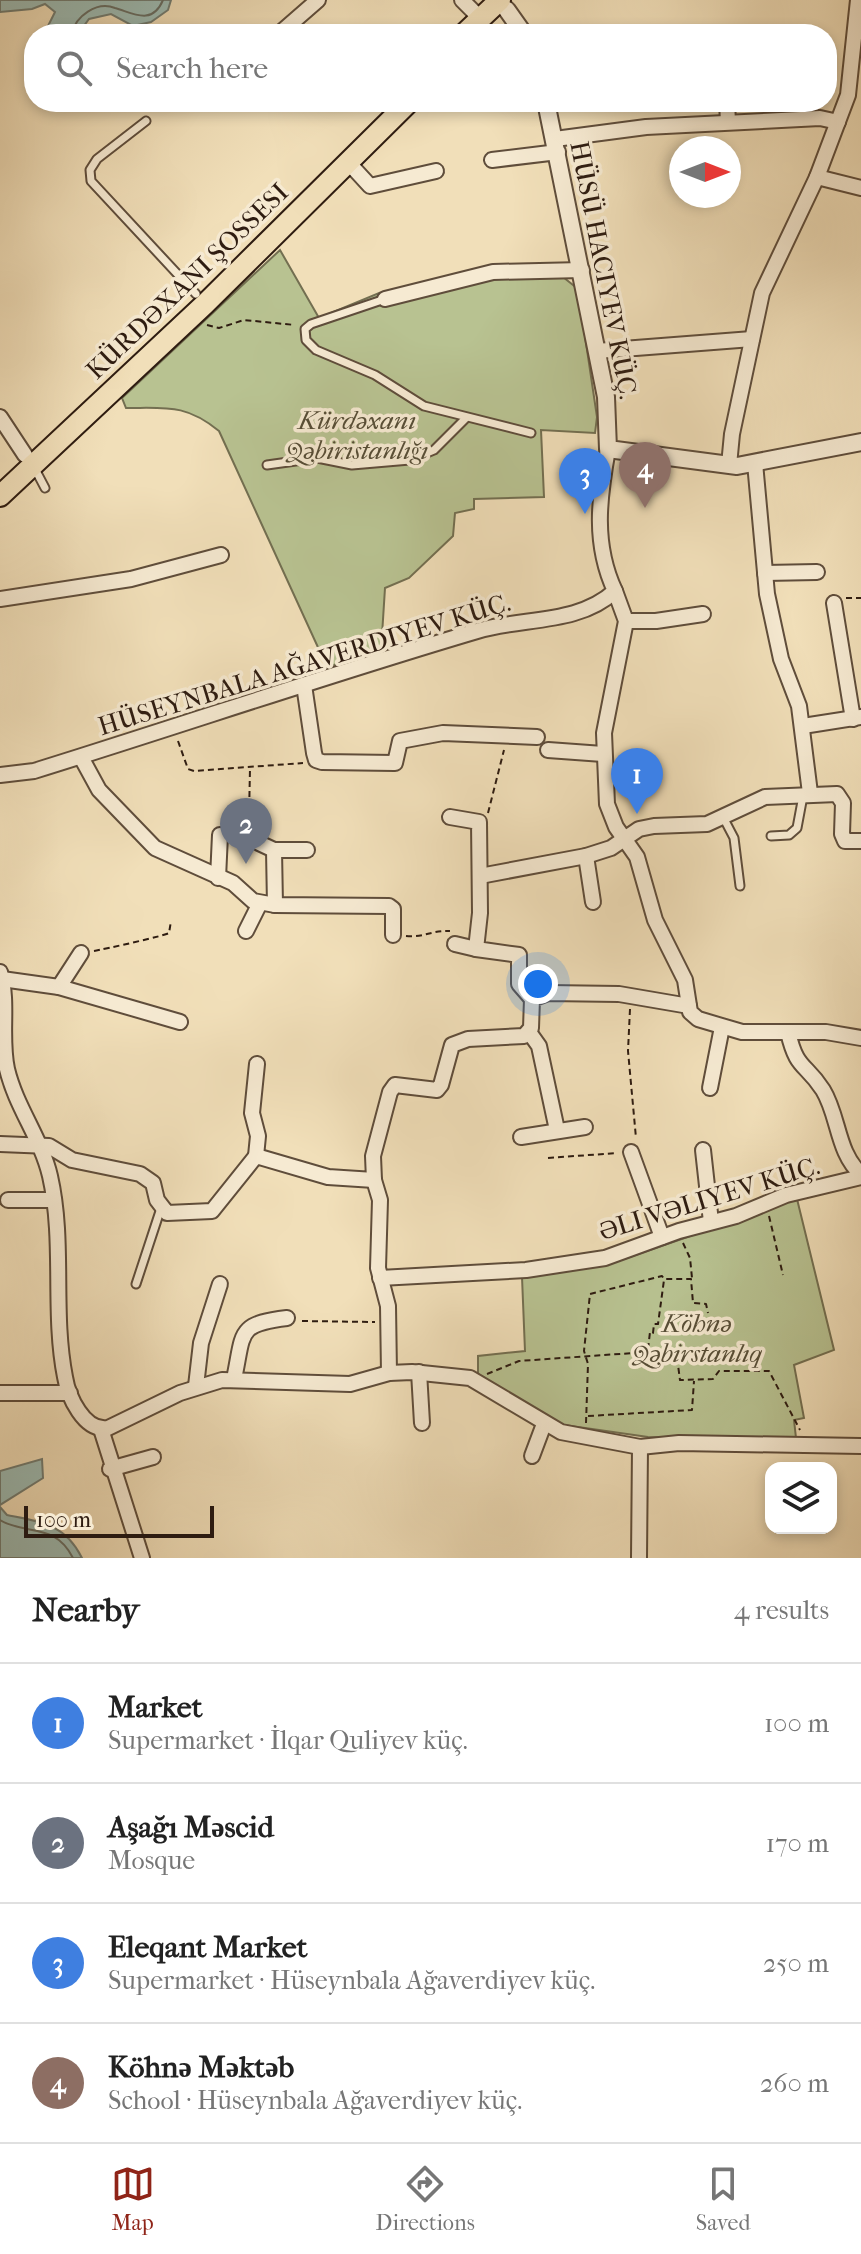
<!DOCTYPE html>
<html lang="en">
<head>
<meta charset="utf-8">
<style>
  :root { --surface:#fff; --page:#f2f2f2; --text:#222; --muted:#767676; --line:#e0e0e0; --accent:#8f2418 }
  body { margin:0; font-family:"IM FELL French Canon",serif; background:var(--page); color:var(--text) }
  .controls { position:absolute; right:24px; bottom:24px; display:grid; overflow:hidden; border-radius:16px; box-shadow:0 4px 12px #0003 }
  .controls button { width:72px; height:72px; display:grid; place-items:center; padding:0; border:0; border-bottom:2px solid var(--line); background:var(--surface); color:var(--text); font:40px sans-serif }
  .compass { position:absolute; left:669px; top:136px; width:72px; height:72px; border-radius:50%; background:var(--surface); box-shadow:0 4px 12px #0003; rotate:90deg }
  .scale { position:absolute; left:24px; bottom:20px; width:190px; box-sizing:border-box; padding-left:8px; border:4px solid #2e1c11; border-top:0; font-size:22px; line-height:28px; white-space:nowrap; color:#2e1c11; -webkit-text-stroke:6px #f6ead2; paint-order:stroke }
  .you { position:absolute; left:538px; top:984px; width:28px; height:28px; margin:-20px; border:6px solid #fff; border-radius:50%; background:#1a73e8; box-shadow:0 0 0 12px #1a73e833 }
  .badge { display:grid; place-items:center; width:52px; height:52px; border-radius:50%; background:var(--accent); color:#fff; font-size:26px; font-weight:700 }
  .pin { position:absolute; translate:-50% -66px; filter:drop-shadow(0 2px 4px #0008) }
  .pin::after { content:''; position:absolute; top:42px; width:28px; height:24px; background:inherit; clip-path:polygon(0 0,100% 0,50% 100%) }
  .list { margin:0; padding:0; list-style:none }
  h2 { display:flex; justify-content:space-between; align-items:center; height:104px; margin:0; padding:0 32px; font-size:34px }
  h2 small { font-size:26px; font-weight:400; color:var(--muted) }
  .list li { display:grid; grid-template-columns:52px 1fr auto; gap:24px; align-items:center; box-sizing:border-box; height:120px; padding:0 32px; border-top:2px solid var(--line) }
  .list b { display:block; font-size:30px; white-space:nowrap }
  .list p { margin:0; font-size:26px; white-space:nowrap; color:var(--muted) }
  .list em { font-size:26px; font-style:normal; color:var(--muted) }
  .icon { flex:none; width:44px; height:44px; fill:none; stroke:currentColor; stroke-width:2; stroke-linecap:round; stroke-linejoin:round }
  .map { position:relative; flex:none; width:861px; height:1558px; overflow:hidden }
  .search { position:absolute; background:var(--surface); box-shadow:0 4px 12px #0003; left:24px; right:24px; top:24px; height:88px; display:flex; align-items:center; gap:20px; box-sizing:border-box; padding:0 28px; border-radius:32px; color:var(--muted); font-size:30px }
  .sheet { height:584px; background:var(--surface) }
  nav { display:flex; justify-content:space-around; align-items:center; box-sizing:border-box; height:112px; border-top:2px solid var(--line); background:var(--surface); font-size:22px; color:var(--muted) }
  nav a { display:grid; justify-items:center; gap:4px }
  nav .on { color:var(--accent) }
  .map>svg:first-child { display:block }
  .green { fill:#b8c291; stroke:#736f51; stroke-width:2 }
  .water { fill:#9cbcb5; stroke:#707c73; stroke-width:2 }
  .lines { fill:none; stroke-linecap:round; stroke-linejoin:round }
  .shore { stroke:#656c63; stroke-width:2 }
  .service-casing { stroke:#5f4d3b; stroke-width:11 }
  .minor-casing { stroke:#5f4d3b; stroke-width:18 }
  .tertiary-casing { stroke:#5f4d3b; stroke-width:20 }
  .primary-casing { stroke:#2e1c11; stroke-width:24 }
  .path { stroke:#2e1c11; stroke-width:2; stroke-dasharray:6 4; stroke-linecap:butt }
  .service { stroke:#f6ead2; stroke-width:7 }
  .minor { stroke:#f6ead2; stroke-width:14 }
  .tertiary { stroke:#f6ead2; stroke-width:16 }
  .primary { stroke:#f1dfb9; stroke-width:20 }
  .labels { text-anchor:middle; stroke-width:7; stroke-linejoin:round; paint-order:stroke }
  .street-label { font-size:26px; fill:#2e1c11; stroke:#f6ead2 }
  .park-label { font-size:26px; font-style:italic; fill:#574e37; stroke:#f6ead2 }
</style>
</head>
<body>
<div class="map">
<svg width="861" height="1558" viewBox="0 0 861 1558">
  <rect width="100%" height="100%" fill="#f1dfb9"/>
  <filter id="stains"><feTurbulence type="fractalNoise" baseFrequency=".0025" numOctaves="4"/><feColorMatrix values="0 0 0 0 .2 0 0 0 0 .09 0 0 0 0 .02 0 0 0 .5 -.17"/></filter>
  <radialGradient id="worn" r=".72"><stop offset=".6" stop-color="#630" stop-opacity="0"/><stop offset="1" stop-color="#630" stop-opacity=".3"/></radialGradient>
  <!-- green -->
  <g class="green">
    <path d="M280,250L319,318L379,293L384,305L475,281L513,275L563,277L578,289L597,417L595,433L541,430L544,497L474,499V509L455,513L453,536L409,578L385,588L381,651L327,667L219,431C186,404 167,408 126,408L122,398Z"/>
    <path d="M797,1199L834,1350L794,1365L804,1418L794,1420L796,1438L648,1437L557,1424L478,1374V1356L525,1351L522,1277L624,1259Z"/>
  </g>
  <!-- water -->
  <g class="water">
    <path d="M0,0H171L168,10L151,22L133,26L111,14L89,19L78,34H44L55,12L45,4L32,9L0,12Z"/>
    <path d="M42,1459L43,1478L0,1505V1471Z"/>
    <path d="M0,1507L7,1515C42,1522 65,1524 82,1558H0Z"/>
  </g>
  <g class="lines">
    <!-- shore -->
    <g class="shore">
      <path d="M72,34C75,16 97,1 115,8C133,13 152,26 163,0"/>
      <path d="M0,1520C27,1536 55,1522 73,1558"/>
    </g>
    <defs>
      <g id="service">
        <path d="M146,121L97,159L90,170L91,181L196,294"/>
        <path d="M385,299L311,324L305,329L306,340L316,350L375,375L424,406L531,433"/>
        <path d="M267,465L317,458L352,465L410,460L434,450L466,418"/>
        <path d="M35,469L45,488"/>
        <path d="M723,817L734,838L740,886"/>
        <path d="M771,836L789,835L797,828L803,796"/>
        <path d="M136,1284L161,1208"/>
      </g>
      <g id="minor">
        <path d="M462,0L480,18"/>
        <path d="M279,34L318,0"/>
        <path d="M727,102L728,122"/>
        <path d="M555,139L646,127L820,118L838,122"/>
        <path d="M492,160L558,152"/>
        <path d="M347,161L370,186L436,171"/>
        <path d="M817,177L861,188"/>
        <path d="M385,299L493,272L582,270"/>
        <path d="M597,351L752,339"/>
        <path d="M0,417L25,455"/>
        <path d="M755,463L767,594L781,659L799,706L810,793"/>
        <path d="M729,465L732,434L762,293L817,177L848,95L858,0"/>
        <path d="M765,573L817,572"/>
        <path d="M615,591L626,621L604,733L607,804L616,827L637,857L655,920L685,980L690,1012L698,1019L742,1032H826L861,1038"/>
        <path d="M0,599L131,579L221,555"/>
        <path d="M834,603L853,719"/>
        <path d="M626,621H656L703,614"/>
        <path d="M304,685L314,753L316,760L322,762L395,763L400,741L443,733L537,737"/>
        <path d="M803,726L861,717"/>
        <path d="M548,750L603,754"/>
        <path d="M81,757L99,790L155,848L233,883L253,901L275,905L389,906L393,909V935"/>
        <path d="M0,775L34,771C182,725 328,675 477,631C523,617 578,625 615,591C593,544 599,498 608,449"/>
        <path d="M450,817L479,822L480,913L476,949L519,955V984L532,999"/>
        <path d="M249,830L259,843L274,850L275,905"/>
        <path d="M274,850H307"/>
        <path d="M586,856L593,902"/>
        <path d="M480,876L586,856L611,848L639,829L654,826L707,824L765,797L837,794L843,803L842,834L845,841H861"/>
        <path d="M218,878L220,835"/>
        <path d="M246,931L260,903"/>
        <path d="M455,944L476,949"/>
        <path d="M0,972C9,1003 0,1037 7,1069C16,1107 41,1138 50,1176C65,1242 52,1311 65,1377C68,1396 84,1432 108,1428L180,1393L222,1380L350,1384L389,1373L412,1372L470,1378L561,1432L640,1447L639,1558"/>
        <path d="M2,979L59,987L180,1022"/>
        <path d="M59,987L81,953"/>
        <path d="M529,1032L539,1046L557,1130"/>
        <path d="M788,1032C797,1071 805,1062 823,1090C839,1116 837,1153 861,1174"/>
        <path d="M710,1088L722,1027"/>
        <path d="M521,1137L585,1127"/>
        <path d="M0,1144L49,1146L72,1160L140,1174L153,1183L157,1200L167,1213L212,1211L256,1156L328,1177L374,1180L373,1156L390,1092L395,1085L437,1090L441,1085L452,1045L468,1039L524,1036L531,1028L532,999L548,993L619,994L689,1006"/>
        <path d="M703,1150L711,1222"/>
        <path d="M631,1152L662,1237"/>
        <path d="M256,1156L258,1136L252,1113L257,1064"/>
        <path d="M374,1180L380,1200L378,1268L388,1306L389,1373"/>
        <path d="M8,1200H54"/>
        <path d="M380,1278L526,1270L605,1258L679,1231L736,1216L786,1195L861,1177"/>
        <path d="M419,1372L422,1423"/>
        <path d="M234,1379C244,1333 236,1324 287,1318"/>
        <path d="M196,1386L201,1343L220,1284"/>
        <path d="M1,1393H70"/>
        <path d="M101,1429L142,1558"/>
        <path d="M640,1447L679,1443L861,1446"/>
        <path d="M532,1456L544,1424"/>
        <path d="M110,1469L153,1457"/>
      </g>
      <g id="tertiary">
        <path d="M507,10L524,34"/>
        <path d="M546,102L606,397L608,449L737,466L861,442"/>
      </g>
      <g id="primary">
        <path d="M464,34L500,0"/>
        <path d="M0,496L205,304L409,102"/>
      </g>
    </defs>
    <!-- service casing -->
    <use href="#service" class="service-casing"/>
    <!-- minor casing -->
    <use href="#minor" class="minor-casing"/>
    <!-- tertiary casing -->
    <use href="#tertiary" class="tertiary-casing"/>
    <!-- primary casing -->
    <use href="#primary" class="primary-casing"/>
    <!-- path -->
    <g class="path">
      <path d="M207,325L219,328L244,320L295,325"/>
      <path d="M846,598H861"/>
      <path d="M178,741L188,769L194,771L303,763"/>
      <path d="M488,813L504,750"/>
      <path d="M249,817L250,768"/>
      <path d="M406,936C423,938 432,930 450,931"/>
      <path d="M94,951C105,949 164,936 169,933L171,921"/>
      <path d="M630,1009L628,1051L636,1138"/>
      <path d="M548,1158L617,1153"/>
      <path d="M769,1216L783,1275"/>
      <path d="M683,1243L690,1258L692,1278"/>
      <path d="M302,1321L375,1322"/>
      <path d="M648,1349L650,1332L653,1333L654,1324H658L664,1280"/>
      <path d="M487,1374L519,1361L676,1350L680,1380L713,1379L719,1371H769L800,1430"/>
      <path d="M588,1416L692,1410L694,1381"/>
      <path d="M586,1423L588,1364L584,1351L590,1294L662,1276L664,1279H691L693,1303L706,1304L708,1313"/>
    </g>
    <!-- service -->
    <use href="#service" class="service"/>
    <!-- minor -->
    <use href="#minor" class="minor"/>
    <!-- tertiary -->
    <use href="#tertiary" class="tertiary"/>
    <!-- primary -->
    <use href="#primary" class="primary"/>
  </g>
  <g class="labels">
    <!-- street labels -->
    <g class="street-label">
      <text transform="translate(604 270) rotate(79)" y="9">HÜSÜ HACIYEV KÜÇ.</text>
      <text transform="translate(187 281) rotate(-44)" y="9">KÜRDƏXANI ŞOSSESI</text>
      <text transform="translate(304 664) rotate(-17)" y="9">HÜSEYNBALA AĞAVERDIYEV KÜÇ.</text>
      <text transform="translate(709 1198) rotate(-17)" y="9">ƏLI VƏLIYEV KÜÇ.</text>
    </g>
    <!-- park labels -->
    <g class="park-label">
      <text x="357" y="429">Kürdəxanı<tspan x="357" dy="30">Qəbiristanlığı</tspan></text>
      <text x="697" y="1332">Köhnə<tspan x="697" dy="30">Qəbirstanlıq</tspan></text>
    </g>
  </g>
  <rect width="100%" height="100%" filter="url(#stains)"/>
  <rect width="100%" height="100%" fill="url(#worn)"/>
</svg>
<div class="controls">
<button><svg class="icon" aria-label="layers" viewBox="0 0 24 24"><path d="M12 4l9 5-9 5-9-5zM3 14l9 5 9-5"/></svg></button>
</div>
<svg class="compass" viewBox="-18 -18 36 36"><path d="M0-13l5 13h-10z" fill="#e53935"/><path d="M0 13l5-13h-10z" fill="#767676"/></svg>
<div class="scale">100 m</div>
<div class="you"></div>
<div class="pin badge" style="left:637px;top:814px;background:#3f7fe0">1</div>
<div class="pin badge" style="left:246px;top:864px;background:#6b7280">2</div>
<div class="pin badge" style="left:585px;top:514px;background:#3f7fe0">3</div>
<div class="pin badge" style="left:645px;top:508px;background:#8d6e63">4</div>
<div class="search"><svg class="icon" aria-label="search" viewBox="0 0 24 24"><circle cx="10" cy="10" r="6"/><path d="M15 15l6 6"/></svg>Search here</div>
</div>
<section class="sheet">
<h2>Nearby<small>4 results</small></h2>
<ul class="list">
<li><span class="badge" style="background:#3f7fe0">1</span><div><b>Market</b><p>Supermarket · İlqar Quliyev küç.</p></div><em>100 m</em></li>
<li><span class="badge" style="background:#6b7280">2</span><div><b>Aşağı Məscid</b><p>Mosque</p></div><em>170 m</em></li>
<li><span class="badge" style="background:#3f7fe0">3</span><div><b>Eleqant Market</b><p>Supermarket · Hüseynbala Ağaverdiyev küç.</p></div><em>250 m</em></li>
<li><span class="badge" style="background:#8d6e63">4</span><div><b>Köhnə Məktəb</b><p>School · Hüseynbala Ağaverdiyev küç.</p></div><em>260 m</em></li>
</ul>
</section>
<nav>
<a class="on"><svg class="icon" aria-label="map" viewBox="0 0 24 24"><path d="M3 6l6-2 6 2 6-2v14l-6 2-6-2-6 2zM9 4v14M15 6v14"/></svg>Map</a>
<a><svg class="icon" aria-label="directions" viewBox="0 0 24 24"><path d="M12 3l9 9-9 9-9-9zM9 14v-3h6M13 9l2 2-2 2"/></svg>Directions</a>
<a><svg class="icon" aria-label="saved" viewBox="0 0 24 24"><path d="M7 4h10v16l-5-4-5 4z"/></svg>Saved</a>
</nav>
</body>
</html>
